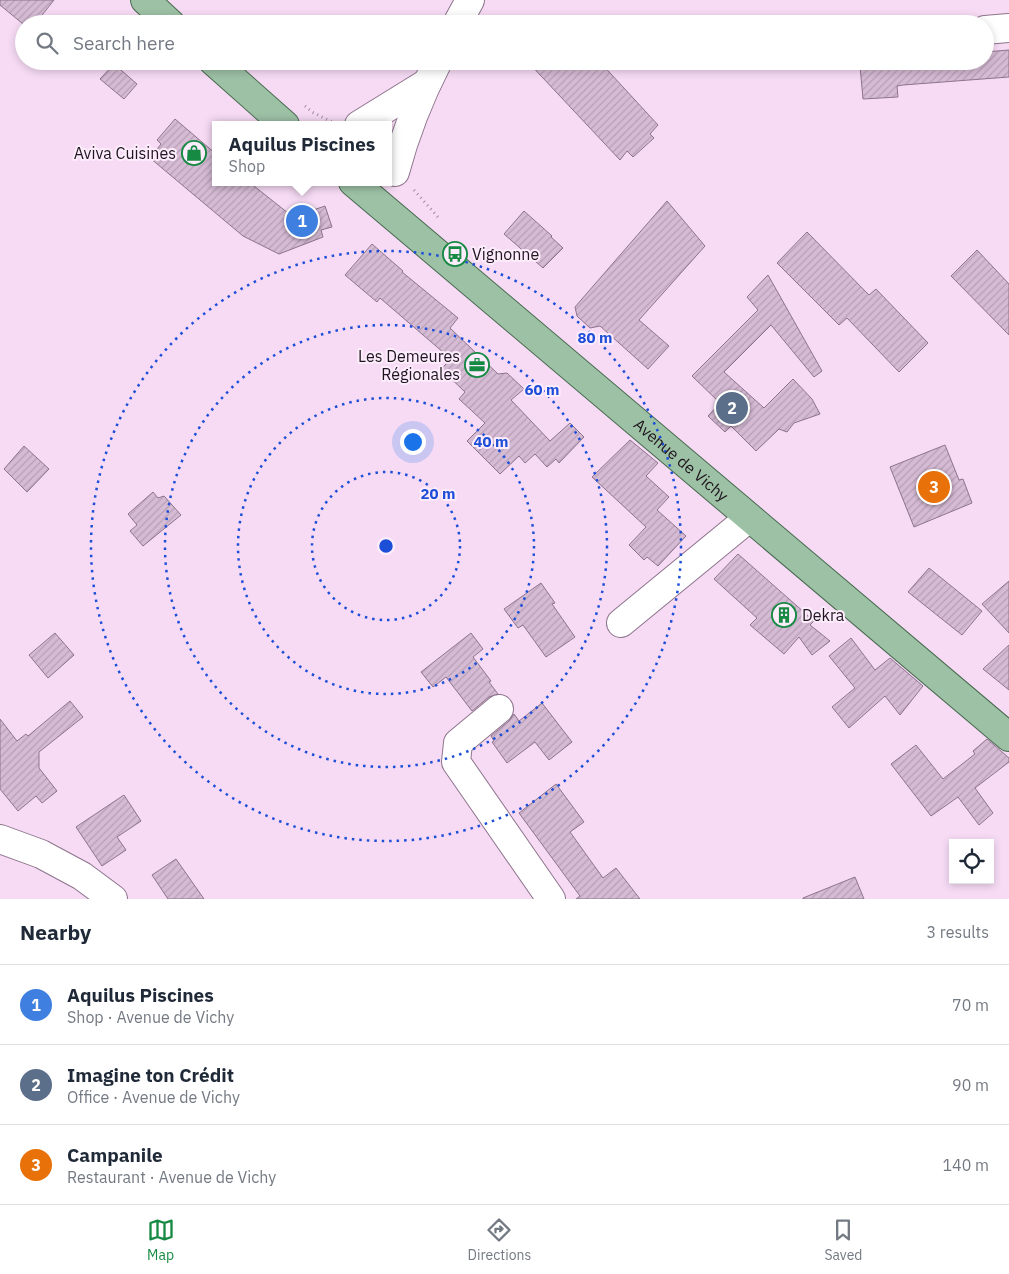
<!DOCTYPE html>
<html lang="en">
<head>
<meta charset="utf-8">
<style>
  :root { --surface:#fff; --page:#f6f6f7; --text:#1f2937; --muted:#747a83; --line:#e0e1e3; --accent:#168942 }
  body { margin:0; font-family:"IBM Plex Sans",sans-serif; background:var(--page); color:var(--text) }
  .controls { position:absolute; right:15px; bottom:15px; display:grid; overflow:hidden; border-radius:0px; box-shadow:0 2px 8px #0003 }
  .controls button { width:45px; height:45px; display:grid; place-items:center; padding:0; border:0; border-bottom:1px solid var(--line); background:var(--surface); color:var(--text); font:25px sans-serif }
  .you { position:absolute; left:412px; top:441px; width:18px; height:18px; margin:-12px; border:4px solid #fff; border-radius:50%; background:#1a73e8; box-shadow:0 0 0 8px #1a73e833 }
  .badge { display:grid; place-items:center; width:32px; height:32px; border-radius:50%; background:var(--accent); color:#fff; font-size:16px; font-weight:700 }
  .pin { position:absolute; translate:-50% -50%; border:2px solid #fff; box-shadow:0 1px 5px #0006 }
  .popup { position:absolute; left:212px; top:121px; width:180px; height:65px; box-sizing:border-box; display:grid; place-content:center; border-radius:0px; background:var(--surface); filter:drop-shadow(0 1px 4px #0005); font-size:16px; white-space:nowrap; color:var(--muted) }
  .popup b { font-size:19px; color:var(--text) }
  .popup::after { content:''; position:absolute; left:50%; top:100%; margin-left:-10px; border:10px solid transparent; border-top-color:var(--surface) }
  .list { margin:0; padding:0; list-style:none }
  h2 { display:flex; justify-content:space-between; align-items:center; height:65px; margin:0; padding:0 20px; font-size:21px }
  h2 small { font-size:16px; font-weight:400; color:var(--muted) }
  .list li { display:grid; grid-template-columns:32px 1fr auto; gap:15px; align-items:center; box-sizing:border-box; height:80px; padding:0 20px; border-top:1px solid var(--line) }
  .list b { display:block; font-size:19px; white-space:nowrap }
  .list p { margin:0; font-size:16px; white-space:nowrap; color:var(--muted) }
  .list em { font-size:16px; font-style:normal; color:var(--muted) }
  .icon { flex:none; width:28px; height:28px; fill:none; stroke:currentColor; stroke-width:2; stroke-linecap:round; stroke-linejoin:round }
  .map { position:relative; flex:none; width:1009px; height:899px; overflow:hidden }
  .search { position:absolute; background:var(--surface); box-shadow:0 2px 8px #0003; left:15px; right:15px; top:15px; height:55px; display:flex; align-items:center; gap:12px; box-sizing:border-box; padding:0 18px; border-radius:28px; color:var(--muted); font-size:19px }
  .sheet { height:305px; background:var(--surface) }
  nav { display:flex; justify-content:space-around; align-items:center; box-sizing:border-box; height:70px; border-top:1px solid var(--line); background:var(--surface); font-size:14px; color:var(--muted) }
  nav a { display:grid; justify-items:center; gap:2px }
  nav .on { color:var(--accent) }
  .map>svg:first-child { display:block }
  .building { fill:url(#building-hatch); stroke:#8d748c }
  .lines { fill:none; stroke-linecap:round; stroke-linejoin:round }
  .minor-casing { stroke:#8d748c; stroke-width:30 }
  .tertiary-casing { stroke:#8d748c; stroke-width:30 }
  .primary-casing { stroke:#476a4f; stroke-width:30 }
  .path { stroke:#a18c9f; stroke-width:3; stroke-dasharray:1 4; stroke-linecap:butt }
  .minor { stroke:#fff; stroke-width:28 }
  .tertiary { stroke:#fff; stroke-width:28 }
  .primary { stroke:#9dc1a5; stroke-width:28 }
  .ring { fill:none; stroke:#1d4ed8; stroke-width:2.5; stroke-dasharray:2.5 5 }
  .labels { text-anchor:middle; stroke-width:4; stroke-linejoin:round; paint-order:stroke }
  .poi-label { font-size:16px; fill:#1f151e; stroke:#fdecfc; text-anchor:end }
  .street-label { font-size:16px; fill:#1f151e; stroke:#fdecfc }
  .centre { fill:#1d4ed8; stroke:#fdecfc; stroke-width:2.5 }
  .ring-label { font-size:15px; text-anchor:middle; font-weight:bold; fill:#1d4ed8; stroke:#fdecfc; stroke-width:4; stroke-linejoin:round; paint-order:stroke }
</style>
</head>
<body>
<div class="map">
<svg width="1009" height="899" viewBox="0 0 1009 899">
  <defs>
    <pattern id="building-hatch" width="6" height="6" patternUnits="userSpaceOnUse" patternTransform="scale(1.25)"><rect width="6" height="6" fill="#d6bbd5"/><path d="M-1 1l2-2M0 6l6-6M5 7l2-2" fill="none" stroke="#b7a0b6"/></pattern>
  </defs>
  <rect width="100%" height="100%" fill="#f7dbf5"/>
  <!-- building -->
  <g class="building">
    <path d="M0,0H54L35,24H23L0,5Z"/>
    <path d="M1009,50V77L903,85L897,86L898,97L863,99L860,66L886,64V61H985V52Z"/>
    <path d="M527,61H599L658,125L650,134L654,138L633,157L627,151L620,160Z"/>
    <path d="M114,64L137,84L124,99L100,79Z"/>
    <path d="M175,119L216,154V182H249L293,217L325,206L332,227L321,230L323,237L279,254L243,236L150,158L161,144L157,140Z"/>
    <path d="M667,201L705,246L639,320L669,346L648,369L600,326L590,328L577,316L575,307Z"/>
    <path d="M524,211L552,236L551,237L563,248L543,268L504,234Z"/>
    <path d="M807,232L869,295L876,289L928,343L899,372L847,318L839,325L777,263Z"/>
    <path d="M372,244L403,271L402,272L458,318L450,328L498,374L507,373L524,389L511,400L550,441L570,423L584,437L559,463L556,459L547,467L535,454L525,463L519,456L500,474L467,441L485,423L459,399L465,392L441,369L451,359L380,298L377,302L345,275Z"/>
    <path d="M977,250L1009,284V335L951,276Z"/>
    <path d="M768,275L822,371L814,377L771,325L724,372L764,408L793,379L812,399L820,414L794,423L787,432L779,429L756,451L731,426L725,432L708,416L720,403L692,376L758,310L747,297Z"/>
    <path d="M630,440L658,463L646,476L669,497L657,510L686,536L658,566L647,557L644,560L629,545L646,527L592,477Z"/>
    <path d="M945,445L959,480L963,479L972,503L914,527L890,467Z"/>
    <path d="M24,446L49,469L27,492L4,469Z"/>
    <path d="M153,492L158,498L164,496L181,515L143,546L130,531L137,525L128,514Z"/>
    <path d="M738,554L814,621L810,625L830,641L812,655L799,637L784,654L750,625L757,618L714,579Z"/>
    <path d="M929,568L982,611L962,635L908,592Z"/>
    <path d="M1009,581V633L982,604Z"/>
    <path d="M541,583L555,603L552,604L575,637L546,657L523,625L518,628L504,609Z"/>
    <path d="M55,633L74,655L48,678L29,655Z"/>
    <path d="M471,633L483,649L473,657L491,681L489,682L498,694L489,697L472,711L446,677L433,687L421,672Z"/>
    <path d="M851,638L875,670L890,658L923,686L900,715L885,696L849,728L832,707L855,688L829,656Z"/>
    <path d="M1009,645V690L983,669Z"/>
    <path d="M70,701L83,717L39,752V768L57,791L42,803L36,796L18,811L0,789V719L17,741L26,734L28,736Z"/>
    <path d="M542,703L572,742L549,760L535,742L507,763L492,742L494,741L491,736L509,721L514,714L519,721Z"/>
    <path d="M987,739L1009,758V762L975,788L993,813L979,825L958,797L931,816L891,764L916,745L943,779L975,754L973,751Z"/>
    <path d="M556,784L584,822L570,832L603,878L616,868L640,899H576L580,896L519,813Z"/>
    <path d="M124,795L141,821L117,837L126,850L102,866L76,827Z"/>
    <path d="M176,859L204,899H168L152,875Z"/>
    <path d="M855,877L864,899H803V898Z"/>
  </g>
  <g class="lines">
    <defs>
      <g id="minor">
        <path d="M457,24L470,0"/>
        <path d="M985,30L1009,28"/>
        <path d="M359,125L427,83"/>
        <path d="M395,172C405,134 420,96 438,61"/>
        <path d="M621,623L749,518"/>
        <path d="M499,709L458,743L456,762L551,899"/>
      </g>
      <path id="tertiary" d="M0,839L41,854L82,876L113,899"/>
      <g id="primary">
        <path d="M145,0L171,24"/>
        <path d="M213,61L285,125"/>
        <path id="s1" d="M353,182L1009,737"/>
      </g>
    </defs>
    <!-- minor casing -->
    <use href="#minor" class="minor-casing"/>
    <!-- tertiary casing -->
    <use href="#tertiary" class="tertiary-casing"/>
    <!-- primary casing -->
    <use href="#primary" class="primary-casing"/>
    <!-- path -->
    <g class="path">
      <path d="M305,106L312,112L334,123"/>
      <path d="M414,190L438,217"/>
    </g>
    <!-- minor -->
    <use href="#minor" class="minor"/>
    <!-- tertiary -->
    <use href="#tertiary" class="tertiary"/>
    <!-- primary -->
    <use href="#primary" class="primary"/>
  </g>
  <!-- distance rings -->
  <g class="ring">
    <circle cx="386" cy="546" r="74"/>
    <circle cx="386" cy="546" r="148"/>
    <circle cx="386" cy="546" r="221"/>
    <circle cx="386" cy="546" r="295"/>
  </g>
  <!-- icons -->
  <defs>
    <symbol id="shop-ring" viewBox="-11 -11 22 22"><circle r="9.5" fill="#fdecfc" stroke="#168942" stroke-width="1.5"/><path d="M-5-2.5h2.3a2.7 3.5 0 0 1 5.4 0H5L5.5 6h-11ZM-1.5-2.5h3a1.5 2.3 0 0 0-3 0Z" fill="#168942"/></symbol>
    <symbol id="bus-ring" viewBox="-11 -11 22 22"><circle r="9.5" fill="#fdecfc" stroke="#168942" stroke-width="1.5"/><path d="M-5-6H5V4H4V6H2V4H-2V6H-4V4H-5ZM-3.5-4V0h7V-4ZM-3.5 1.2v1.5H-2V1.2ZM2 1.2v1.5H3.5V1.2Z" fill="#168942"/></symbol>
    <symbol id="office-ring" viewBox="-11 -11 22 22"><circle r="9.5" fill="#fdecfc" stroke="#168942" stroke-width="1.5"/><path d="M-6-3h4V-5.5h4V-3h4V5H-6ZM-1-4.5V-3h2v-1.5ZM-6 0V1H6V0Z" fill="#168942"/></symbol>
    <symbol id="building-ring" viewBox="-11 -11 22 22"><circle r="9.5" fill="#fdecfc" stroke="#168942" stroke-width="1.5"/><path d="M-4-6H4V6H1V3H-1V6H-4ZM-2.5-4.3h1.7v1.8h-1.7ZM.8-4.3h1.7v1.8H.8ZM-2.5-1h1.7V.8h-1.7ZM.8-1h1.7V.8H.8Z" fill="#168942"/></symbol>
  </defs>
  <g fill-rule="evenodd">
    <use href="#shop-ring" x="180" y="139" width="28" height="28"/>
    <use href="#bus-ring" x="441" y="240" width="28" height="28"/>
    <use href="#office-ring" x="463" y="351" width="28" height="28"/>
    <use href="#building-ring" x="770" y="601" width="28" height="28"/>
  </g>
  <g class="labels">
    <!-- poi labels -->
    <g class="poi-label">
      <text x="176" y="159">Aviva Cuisines</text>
      <text x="472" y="260" text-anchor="start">Vignonne</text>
      <text x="460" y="362">Les Demeures<tspan x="460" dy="18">Régionales</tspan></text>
      <text x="802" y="621" text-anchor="start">Dekra</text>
    </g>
    <!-- street labels -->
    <g class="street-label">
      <text dy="6" stroke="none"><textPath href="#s1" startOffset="430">Avenue de Vichy</textPath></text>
    </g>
  </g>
  <circle cx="386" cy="546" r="8" class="centre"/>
  <g class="ring-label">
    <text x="595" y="343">80 m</text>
    <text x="542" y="395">60 m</text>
    <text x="491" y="447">40 m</text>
    <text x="438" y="499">20 m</text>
  </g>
</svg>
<div class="controls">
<button><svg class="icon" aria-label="locate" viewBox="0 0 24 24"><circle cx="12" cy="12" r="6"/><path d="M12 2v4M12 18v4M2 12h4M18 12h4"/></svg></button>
</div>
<div class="you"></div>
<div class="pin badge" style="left:302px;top:221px;background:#3f7fe0">1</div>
<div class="popup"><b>Aquilus Piscines</b>Shop</div>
<div class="pin badge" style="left:732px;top:408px;background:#5c6f8a">2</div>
<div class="pin badge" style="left:934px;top:487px;background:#e8710a">3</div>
<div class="search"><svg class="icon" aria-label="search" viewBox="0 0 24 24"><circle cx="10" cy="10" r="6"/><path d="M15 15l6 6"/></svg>Search here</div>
</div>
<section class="sheet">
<h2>Nearby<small>3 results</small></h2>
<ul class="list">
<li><span class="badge" style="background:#3f7fe0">1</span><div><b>Aquilus Piscines</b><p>Shop · Avenue de Vichy</p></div><em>70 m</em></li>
<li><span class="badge" style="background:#5c6f8a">2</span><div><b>Imagine ton Crédit</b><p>Office · Avenue de Vichy</p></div><em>90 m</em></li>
<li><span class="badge" style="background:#e8710a">3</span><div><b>Campanile</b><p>Restaurant · Avenue de Vichy</p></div><em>140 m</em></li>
</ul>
</section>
<nav>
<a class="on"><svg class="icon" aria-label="map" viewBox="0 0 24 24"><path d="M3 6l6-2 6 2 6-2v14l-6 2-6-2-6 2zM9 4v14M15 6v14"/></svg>Map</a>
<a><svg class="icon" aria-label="directions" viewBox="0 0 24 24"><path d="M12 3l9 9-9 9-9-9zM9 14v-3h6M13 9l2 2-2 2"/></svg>Directions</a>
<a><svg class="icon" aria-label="saved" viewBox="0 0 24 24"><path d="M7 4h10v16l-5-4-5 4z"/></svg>Saved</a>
</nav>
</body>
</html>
